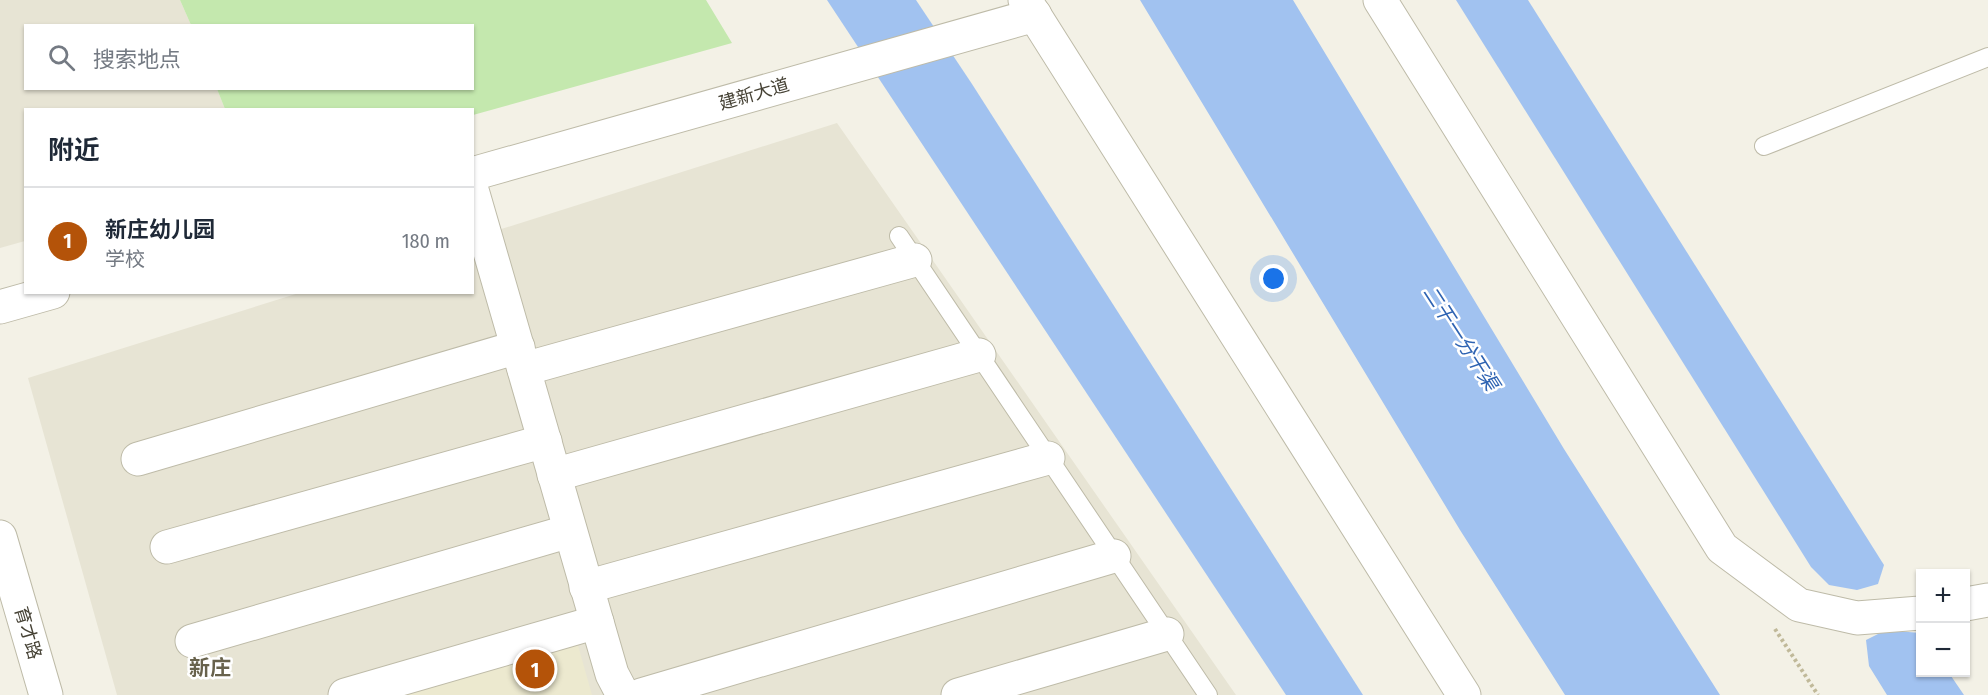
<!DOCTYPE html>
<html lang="zh">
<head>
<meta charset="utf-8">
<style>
  :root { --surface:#fff; --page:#f2f2f3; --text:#1f2937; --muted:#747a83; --line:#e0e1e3; --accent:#b45309 }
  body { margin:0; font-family:"Fira Sans Condensed","Noto Sans SC",sans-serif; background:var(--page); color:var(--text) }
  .controls { position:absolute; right:18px; bottom:18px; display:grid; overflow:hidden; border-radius:0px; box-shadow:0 2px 4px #0004 }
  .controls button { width:54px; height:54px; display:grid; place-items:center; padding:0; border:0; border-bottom:2px solid var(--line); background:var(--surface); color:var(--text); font:30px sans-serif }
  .you { position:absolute; left:1274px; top:279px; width:21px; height:21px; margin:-15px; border:4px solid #fff; border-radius:50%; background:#1a73e8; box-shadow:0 0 0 9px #1a73e833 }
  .badge { display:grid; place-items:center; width:39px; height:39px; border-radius:50%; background:var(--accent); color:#fff; font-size:20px; font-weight:700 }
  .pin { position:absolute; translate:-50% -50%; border:3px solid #fff; box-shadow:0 2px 6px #0006 }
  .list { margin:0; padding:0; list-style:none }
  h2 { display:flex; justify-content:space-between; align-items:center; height:78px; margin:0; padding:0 24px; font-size:26px }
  h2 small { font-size:20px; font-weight:400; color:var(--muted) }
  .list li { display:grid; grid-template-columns:39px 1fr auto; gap:18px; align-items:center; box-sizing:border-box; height:108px; padding:0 24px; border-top:2px solid var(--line) }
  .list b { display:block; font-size:22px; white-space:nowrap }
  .list p { margin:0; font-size:20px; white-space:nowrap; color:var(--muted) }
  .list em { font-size:20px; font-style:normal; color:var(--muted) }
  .icon { flex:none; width:33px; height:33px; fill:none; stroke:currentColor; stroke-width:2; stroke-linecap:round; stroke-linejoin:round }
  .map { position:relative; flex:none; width:1988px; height:695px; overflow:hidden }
  .search { position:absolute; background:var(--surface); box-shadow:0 2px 4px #0004; left:24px; top:24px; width:450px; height:66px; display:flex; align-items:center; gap:15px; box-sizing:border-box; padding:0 21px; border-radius:0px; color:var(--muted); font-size:22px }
  .panel { position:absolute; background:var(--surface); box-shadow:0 2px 4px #0004; left:24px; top:108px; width:450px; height:186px; border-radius:0px }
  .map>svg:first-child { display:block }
  .residential { fill:#e7e4d4 }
  .education { fill:#ece9cf }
  .green { fill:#c4e8ae }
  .water { fill:#a1c2f0 }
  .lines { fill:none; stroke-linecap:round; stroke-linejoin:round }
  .service-casing { stroke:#bebba8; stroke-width:20 }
  .minor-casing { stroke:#bebba8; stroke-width:35 }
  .tertiary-casing { stroke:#bebba8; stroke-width:35 }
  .path { stroke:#c0b999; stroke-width:4; stroke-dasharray:3 3; stroke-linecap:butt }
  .service { stroke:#fff; stroke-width:18 }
  .minor { stroke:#fff; stroke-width:33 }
  .tertiary { stroke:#fff; stroke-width:33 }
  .labels { text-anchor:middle; stroke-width:5; stroke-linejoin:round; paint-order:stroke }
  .street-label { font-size:18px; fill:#464235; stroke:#fff }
  .water-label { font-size:20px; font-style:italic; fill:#2e63b2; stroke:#fff }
  .quarter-label { font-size:21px; font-weight:bold; fill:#68624c; stroke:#fff }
</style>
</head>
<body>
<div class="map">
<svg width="1988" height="695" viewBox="0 0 1988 695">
  <rect width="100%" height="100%" fill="#f3f1e6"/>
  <!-- residential -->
  <g class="residential">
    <path d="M0,0H180L191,25L26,26V88L217,89L225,109L26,110L25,241L0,248Z"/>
    <path d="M837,123L1236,695H117L28,378L299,293L472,292L473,238Z"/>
  </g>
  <!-- education -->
  <path class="education" d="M577,642L592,695H395Z"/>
  <!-- green -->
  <path class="green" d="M180,0H706L732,43L473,115L472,110L225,109L217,89L472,88V26L191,25Z"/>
  <!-- water -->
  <g class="water">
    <path d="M827,0H916L972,84L1363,695H1286Z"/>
    <path d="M1140,0H1293L1564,449L1720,695H1565L1460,530Z"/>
    <path d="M1456,0H1528L1884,565L1878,584L1857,590L1829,585L1811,567Z"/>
    <path d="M1886,630L1920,633V672L1949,673L1964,695H1887L1869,666L1866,640Z"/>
  </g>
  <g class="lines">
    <defs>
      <g id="service">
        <path d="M1764,146L1988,57"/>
        <path d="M899,236L1208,695"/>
      </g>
      <g id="minor">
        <path d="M1380,0L1722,548L1799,605L1857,618L1920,613"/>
        <path d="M472,190L612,674L623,695"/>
        <path d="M524,369L915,260"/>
        <path d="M138,459L518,347"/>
        <path d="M554,475L979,355"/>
        <path d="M167,547L545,441"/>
        <path d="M586,587L1048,458"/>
        <path d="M1966,604L1988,600"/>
        <path d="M192,641L570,531"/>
        <path d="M345,695L597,622"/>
        <path d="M641,695L1114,556"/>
        <path d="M958,695L1167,634"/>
      </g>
      <g id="tertiary">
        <path d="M1025,0L1464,695"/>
        <path d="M472,174L1035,15"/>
        <path d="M0,307L53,292"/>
        <path d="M0,537L46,695"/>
      </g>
    </defs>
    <!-- service casing -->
    <use href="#service" class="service-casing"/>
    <!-- minor casing -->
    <use href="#minor" class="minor-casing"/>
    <!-- tertiary casing -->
    <use href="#tertiary" class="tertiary-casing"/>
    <!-- path -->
    <path class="path" d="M1775,629L1818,695"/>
    <!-- service -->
    <use href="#service" class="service"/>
    <!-- minor -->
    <use href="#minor" class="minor"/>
    <!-- tertiary -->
    <use href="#tertiary" class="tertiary"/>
  </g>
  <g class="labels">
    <!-- street labels -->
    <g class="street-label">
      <text transform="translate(754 94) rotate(-16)" y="6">建新大道</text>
      <text transform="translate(28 633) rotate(74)" y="6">育才路</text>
    </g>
    <!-- water labels -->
    <g class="water-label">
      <text transform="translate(1461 338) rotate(57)" y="7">二干一分干渠</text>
    </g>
    <!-- quarter labels -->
    <g class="quarter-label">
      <text x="210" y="675">新庄</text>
    </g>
  </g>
</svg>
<div class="controls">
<button>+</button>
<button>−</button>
</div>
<div class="you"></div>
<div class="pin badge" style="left:535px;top:669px">1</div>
<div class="search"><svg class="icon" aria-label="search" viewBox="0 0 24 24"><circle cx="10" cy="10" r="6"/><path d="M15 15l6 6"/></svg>搜索地点</div>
<section class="panel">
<h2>附近<small></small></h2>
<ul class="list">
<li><span class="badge">1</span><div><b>新庄幼儿园</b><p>学校</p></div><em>180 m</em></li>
</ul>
</section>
</div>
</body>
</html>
